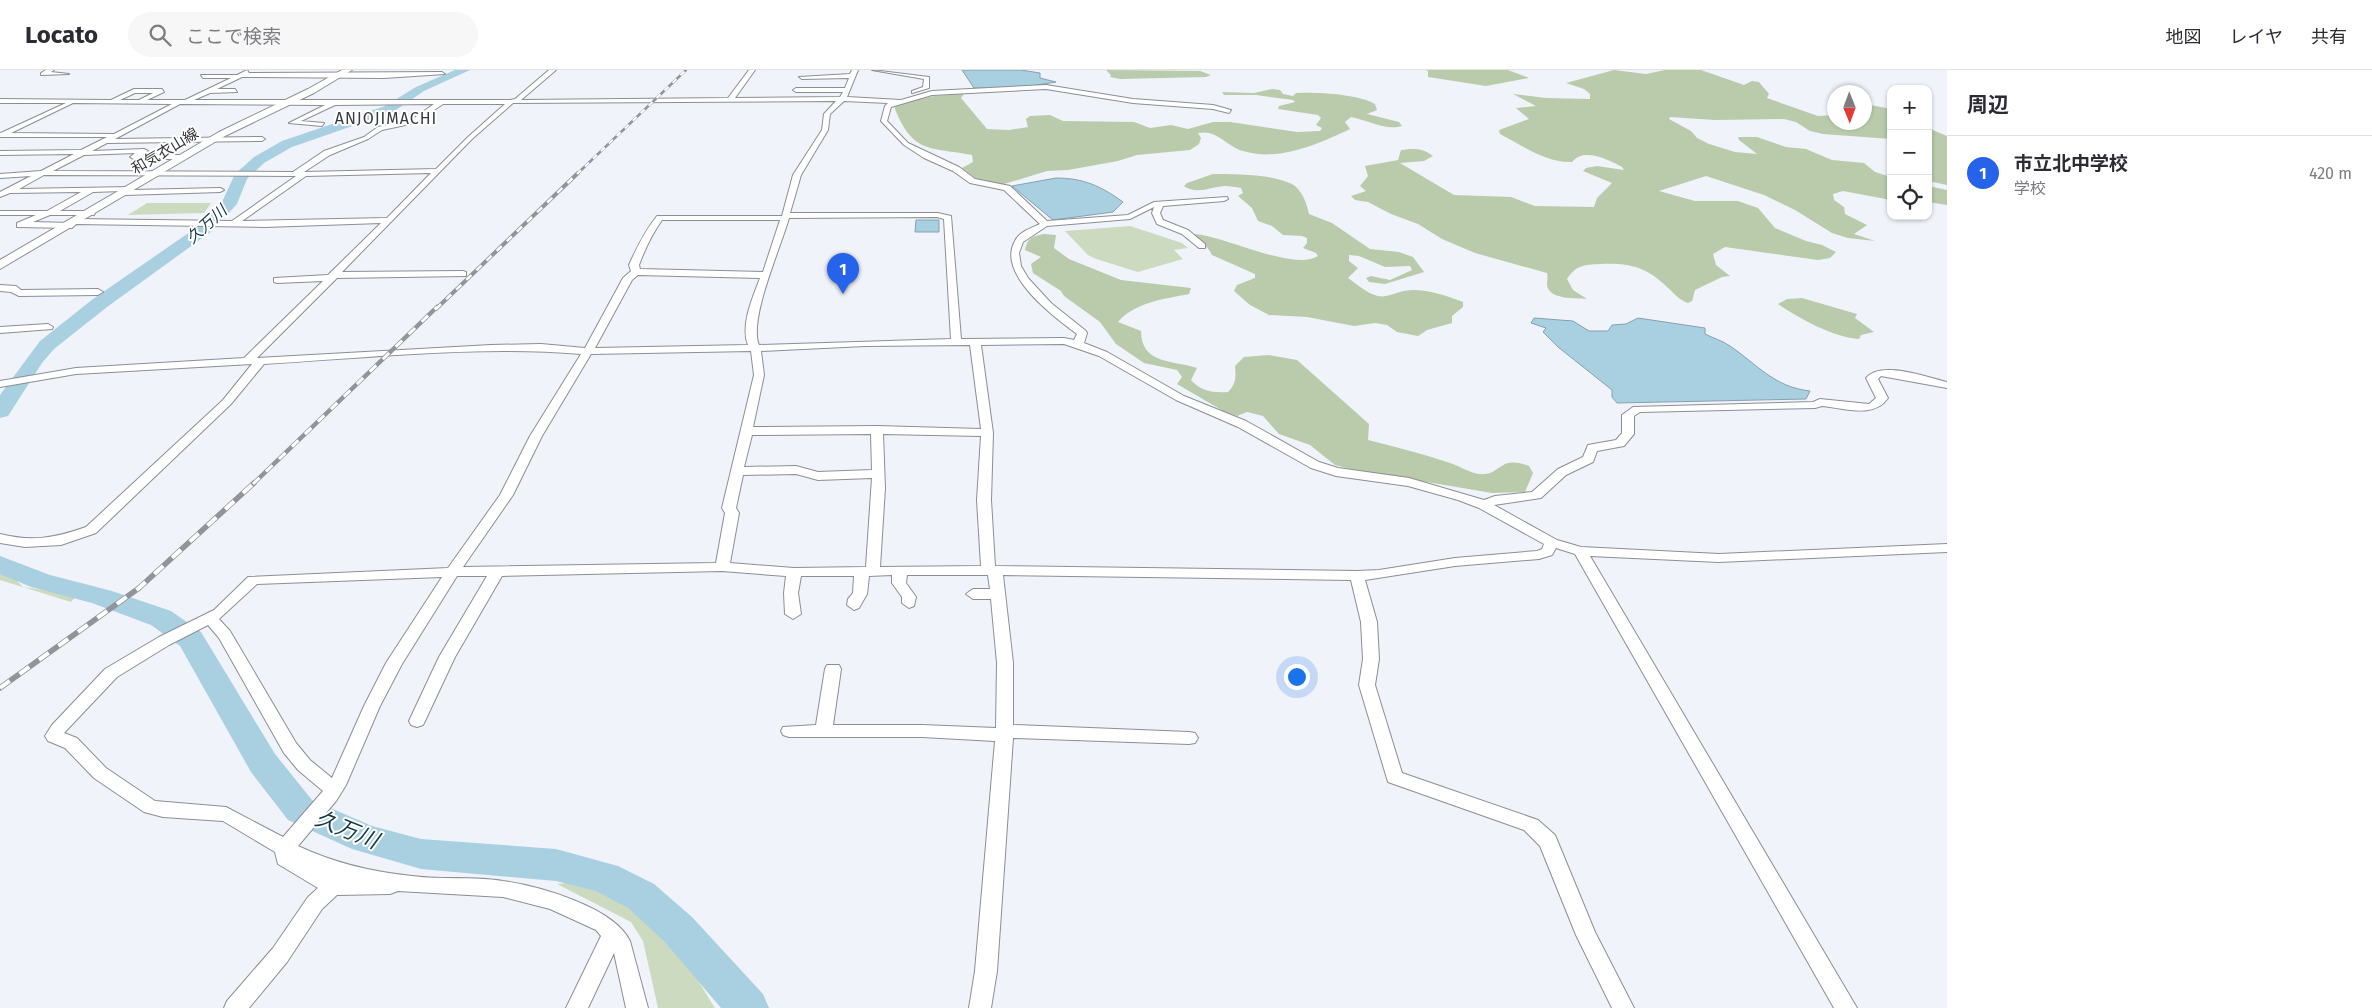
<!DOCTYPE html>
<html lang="ja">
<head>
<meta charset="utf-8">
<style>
  :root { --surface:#fff; --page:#f7f7f7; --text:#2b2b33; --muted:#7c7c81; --line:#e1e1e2; --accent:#2563eb }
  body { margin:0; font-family:"Fira Sans","Noto Sans JP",sans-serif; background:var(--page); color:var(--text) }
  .controls { position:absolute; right:15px; top:15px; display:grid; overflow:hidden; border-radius:10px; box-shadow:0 1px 4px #0004 }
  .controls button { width:45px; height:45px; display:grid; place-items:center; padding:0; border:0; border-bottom:1px solid var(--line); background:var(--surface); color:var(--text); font:25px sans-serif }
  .compass { position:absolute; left:1827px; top:15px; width:45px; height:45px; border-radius:50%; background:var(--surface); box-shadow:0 1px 4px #0004; rotate:179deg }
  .you { position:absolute; left:1296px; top:606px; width:18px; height:18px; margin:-12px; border:4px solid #fff; border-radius:50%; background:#1a73e8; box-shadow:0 0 0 8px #1a73e833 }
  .badge { display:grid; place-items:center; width:32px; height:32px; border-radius:50%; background:var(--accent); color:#fff; font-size:16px; font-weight:700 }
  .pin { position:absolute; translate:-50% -41px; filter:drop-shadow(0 1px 2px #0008) }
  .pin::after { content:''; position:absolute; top:26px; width:18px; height:15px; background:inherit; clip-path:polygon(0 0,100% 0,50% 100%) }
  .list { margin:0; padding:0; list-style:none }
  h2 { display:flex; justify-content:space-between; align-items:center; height:65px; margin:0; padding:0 20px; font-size:21px }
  h2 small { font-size:16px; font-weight:400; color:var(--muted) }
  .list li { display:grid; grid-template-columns:32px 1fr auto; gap:15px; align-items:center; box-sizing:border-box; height:75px; padding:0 20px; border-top:1px solid var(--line) }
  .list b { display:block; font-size:19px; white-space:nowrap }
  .list p { margin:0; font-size:16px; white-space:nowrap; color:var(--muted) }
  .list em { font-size:16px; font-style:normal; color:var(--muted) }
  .icon { flex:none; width:28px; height:28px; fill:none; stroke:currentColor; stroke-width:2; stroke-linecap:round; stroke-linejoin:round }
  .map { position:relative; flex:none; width:1947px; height:938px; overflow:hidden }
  header { display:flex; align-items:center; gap:30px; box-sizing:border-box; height:70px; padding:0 25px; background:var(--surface); border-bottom:1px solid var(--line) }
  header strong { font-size:24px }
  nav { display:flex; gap:28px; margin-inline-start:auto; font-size:18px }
  .search { width:350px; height:45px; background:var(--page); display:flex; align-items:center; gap:12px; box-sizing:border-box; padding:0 18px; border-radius:28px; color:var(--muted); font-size:19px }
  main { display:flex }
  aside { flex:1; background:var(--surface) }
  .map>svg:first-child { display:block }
  .green { fill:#ccdbc0 }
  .forest { fill:#b9cbab }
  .water { fill:#a9d0e1; stroke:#86a1ae }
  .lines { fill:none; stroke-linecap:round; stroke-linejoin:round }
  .river { fill:#a9d0e1; fill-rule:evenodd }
  .street-casing { stroke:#8b8e95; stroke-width:2 }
  .secondary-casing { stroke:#8b8e95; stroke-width:2 }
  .street { fill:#fff; fill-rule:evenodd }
  .secondary { fill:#fff; fill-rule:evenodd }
  .rail-far3-casing { stroke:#929499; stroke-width:2.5 }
  .rail-far2-casing { stroke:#929499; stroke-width:4 }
  .rail-far1-casing { stroke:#929499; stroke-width:4.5 }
  .rail-casing { stroke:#929499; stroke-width:5.5 }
  .rail-far3 { stroke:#fff; stroke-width:2; stroke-dasharray:5.5; stroke-linecap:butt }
  .rail-far2 { stroke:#fff; stroke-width:2.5; stroke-dasharray:7; stroke-linecap:butt }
  .rail-far1 { stroke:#fff; stroke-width:3; stroke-dasharray:9; stroke-linecap:butt }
  .rail { stroke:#fff; stroke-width:4; stroke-dasharray:12; stroke-linecap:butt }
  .labels { text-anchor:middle; stroke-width:4; stroke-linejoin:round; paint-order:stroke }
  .far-street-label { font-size:15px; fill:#333437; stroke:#fff }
  .far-quarter-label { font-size:16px; letter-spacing:1px; fill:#393b41; stroke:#fff }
  .far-water-label { font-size:16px; font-style:italic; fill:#133744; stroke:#fff }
  .near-water-label { font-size:22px; font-style:italic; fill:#133744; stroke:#fff }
</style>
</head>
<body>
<header>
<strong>Locato</strong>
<div class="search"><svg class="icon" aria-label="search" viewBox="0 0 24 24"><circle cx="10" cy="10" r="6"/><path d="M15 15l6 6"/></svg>ここで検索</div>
<nav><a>地図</a><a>レイヤ</a><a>共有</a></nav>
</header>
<main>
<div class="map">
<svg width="1947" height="938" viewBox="0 0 1947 938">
  <rect width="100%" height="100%" fill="#f0f3fa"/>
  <!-- green -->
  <g class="green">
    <path d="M147,133H211L204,143L128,145Z"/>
    <path d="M1130,156L1182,173L1188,178L1174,180L1183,189L1138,202L1096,189L1088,185L1065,161Z"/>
    <path d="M0,502L15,509L23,517L77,525L71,532L0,510Z"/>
    <path d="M579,812C598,818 619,825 636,836C666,855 696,907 715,938H658L643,871L631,852L557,814Z"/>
  </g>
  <!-- forest -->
  <g class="forest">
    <path d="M1106,0L1200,1L1211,5L1206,7L1120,9L1110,7L1111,5Z"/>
    <path d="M1425,0H1508L1529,8L1486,16L1428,7V1Z"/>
    <path d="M1614,0L1646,4L1665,0H1701L1744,15L1752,11L1759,12L1769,24L1767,28L1818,46L1834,45V52H1864L1865,34L1891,39V69L1823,64L1810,61L1796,52L1784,49L1715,50L1670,47L1669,49L1691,61L1697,68L1709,74L1735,82L1757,84L1739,70L1738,67H1757L1786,77L1806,79L1832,90L1864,93L1875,102L1891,107V130L1843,121L1833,124L1834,130L1844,137L1845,144L1867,155L1854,164L1875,171L1848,168L1832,163L1795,140L1764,125L1706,106L1659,121L1695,131H1738L1758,138L1775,158L1806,171L1822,175L1836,182L1830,188L1818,190L1725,177L1713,184L1716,195L1730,206L1722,207L1695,220L1692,231L1688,233C1679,230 1674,223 1667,217C1645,196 1629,193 1600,194C1584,195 1576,195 1567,209L1573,220L1587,229C1576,228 1549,230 1547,215C1547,211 1548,208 1547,203L1475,183L1442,169L1418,154L1391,144L1368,132L1355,130L1351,126L1366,121L1360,116L1368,106L1365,96L1398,90L1401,80C1414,78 1423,78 1433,86L1424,91L1400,93L1454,125L1511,127L1535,136L1594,137L1597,128L1612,113L1583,101L1586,98L1597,96L1624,100L1622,97C1608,90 1585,77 1572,92C1546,93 1523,76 1500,64L1499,60L1529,49L1516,38L1536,36L1513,24L1546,28L1590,29V24L1584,19L1566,13Z"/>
    <path d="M1272,19L1280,20L1283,24L1293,26L1296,23C1317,22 1358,24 1375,34L1377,40L1367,44L1399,52L1402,56C1386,61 1367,50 1351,47L1345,52L1350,59C1318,74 1279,92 1243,81C1226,76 1217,59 1198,63L1201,68L1199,74L1190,80L1137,85L1118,91L1068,100L1047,101L1001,115L982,113L962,98L973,92L972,85C930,77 913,84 895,39L896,34L934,26L961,24H964L961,28L987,59L1009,60L1028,57L1026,49L1030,46L1050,45L1063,51L1134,52L1150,58L1171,55L1188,59L1213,52H1230L1297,62L1320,61L1322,58L1316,55L1321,48L1318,45L1278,39L1279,36L1295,32L1293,30L1256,25H1224L1222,22L1254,23Z"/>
    <path d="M1928,58L1947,66V115L1928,111Z"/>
    <path d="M1213,104C1234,104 1278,104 1295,116C1303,123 1307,134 1309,144L1332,153L1370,179L1399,182L1413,187L1424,202L1385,214L1369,212L1366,208L1371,206L1390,210L1412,200L1410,196L1385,197L1359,186L1349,185V191L1358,198L1348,208C1358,215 1373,229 1386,226C1395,224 1403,220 1413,220C1430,220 1447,226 1463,232V237L1452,246V253L1427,260L1418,266L1397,262L1387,255L1375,253L1354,256L1307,247L1269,245L1250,235L1234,221L1237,215L1255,208V204L1212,185C1207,173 1197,173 1193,164C1223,165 1294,202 1318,186L1316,183L1303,178L1307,173V168L1302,166L1283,165L1272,156L1258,151L1252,138L1238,126L1243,123L1241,118C1236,117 1230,116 1225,116C1211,117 1196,125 1184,116L1187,113Z"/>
    <path d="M1928,116L1947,120V135L1928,132Z"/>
    <path d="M1044,164L1056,165L1054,178L1069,189L1121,210L1191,218L1189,224C1164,229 1135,232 1118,252L1141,261C1141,295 1174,290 1197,298L1191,310C1201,321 1212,323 1228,322C1236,314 1236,307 1235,296L1244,287L1269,285L1297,290L1369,354L1368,370C1396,377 1423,384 1450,393C1459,396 1470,403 1479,404C1502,406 1498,384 1529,396L1533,403L1525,422L1492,423L1350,399L1335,395L1310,375L1279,364L1263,346L1247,342L1237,346L1225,342L1177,314L1182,307L1177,300L1144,293L1116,274L1100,252L1064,226L1061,221L1033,203L1031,194L1041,187L1025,180C1027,168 1033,166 1044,164Z"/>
    <path d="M1802,228L1857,244L1855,248L1874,262L1861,265L1859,269C1835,268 1798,248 1778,234L1787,229Z"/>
  </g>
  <!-- water -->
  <g class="water">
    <path d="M962,0H1021L1040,3V8L1056,12L1013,19L974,18Z"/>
    <path d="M1056,108C1083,108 1101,116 1123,132L1113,142L1053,150L1012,116Z"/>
    <path d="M916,150H939V162H915Z"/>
    <path d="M1534,248L1573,251L1589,261H1608L1612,255L1626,254L1638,248L1705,258V264C1713,268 1723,271 1730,276C1758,295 1774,317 1810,321L1806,329L1617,333L1612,327V320L1558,277L1543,262L1546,258L1531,253Z"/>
  </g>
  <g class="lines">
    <!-- river -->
    <g class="river">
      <path d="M455,0H470L424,21L393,42L292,77L264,93L247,109L237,134L212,161L107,237L54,279L42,293L8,346L0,348V325L40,271L93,229L200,155L222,132L235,104L254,87L282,71L385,36L416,17Z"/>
      <path d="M0,486L50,505L112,521L171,541L201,562L275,684L312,730L372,756L421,769L556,779L618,796L654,814L692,847L763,924L769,938H721L664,871L628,838L596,821L556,811L421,799L352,779L288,750L251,702L180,576L151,555L92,533L31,517L0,504Z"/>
    </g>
    <defs>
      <g id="street">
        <path d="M46,0H54L51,2L69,4L41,5V3Z"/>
        <path d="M247,0L249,3L442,2L445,4L384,8L242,7L217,19H235L237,22L210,23L194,30H510L515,29L549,0H556L521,30L728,28L749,0H755L735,28L840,27L843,22H796L793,20L796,18H845L849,8L802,9L799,7L850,4L852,0H858L847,27L901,30L932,21L1046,15L1133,29L1213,35L1231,40L1229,43L1213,39L1133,33L1046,19L932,25L891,37L887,51L908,73L959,97L975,109L1010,116L1047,151L1128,145L1154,132L1227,127L1228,129L1224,131L1163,136L1160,143L1163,150L1188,160L1205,174V178H1199L1182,164L1157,154L1152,143L1154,137L1130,149L1047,156L1023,172L1019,183L1021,196L1028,208L1051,233L1086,261L1087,263L1084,273L1107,282L1184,326L1246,351L1319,392L1338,398L1409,408L1484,430L1495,426L1532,422L1558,399L1583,387L1588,375L1616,370L1622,363V345L1633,337L1813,332L1820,329L1869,334L1876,328L1866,308C1881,290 1926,307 1947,312V318L1881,306L1878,309L1888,328C1874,349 1844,338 1822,336L1815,338L1640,342L1634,346V364L1624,376L1597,381L1593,392L1566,405L1541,428L1494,435L1557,470L1581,477L1719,484L1947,474V482L1719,492L1590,486L1857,938H1834L1575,484L1556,478L1552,485L1539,489L1455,496L1365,510L1377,552L1379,589L1375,615L1402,703L1538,750L1555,765L1595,862L1634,938H1612L1576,865L1540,776L1524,760L1388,712L1359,615L1363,589L1361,552L1351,510L1003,505L1013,593V655L1189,662L1195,663L1198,668L1195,673L1189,674L1013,668L997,901L991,938H969L975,901L995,671L922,667H789L783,665L781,661L783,657L816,655L825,599L827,595H839L841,599L833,655H922L996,658L997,593L991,529H973L966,524L973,519H990L988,505H907L906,513L916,527L914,536L909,538L902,533V527L892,513V505L869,506L867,524L859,538L854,540L847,535L848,529L853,523L854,506H801L798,523L801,544L793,549L785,544L784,523L786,506L722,501L502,506L455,587L425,651L423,655L417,657L411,655L409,651L439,587L487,506H457L402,594L380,636L346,715L336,731L298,776C334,793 373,802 412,806C442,810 473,806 503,811C539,816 614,837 630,871L648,938H626L614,883L588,938H566L601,866L596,860L550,839L503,827L398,821L390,824L337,825L322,839L287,892L249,938H224L227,931L273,878L308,827L318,818L278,794L275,782L223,751L163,747L144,742L94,708L65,678L48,671L45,666L52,655L105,599L159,567L214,540L248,507L448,498L500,425L530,366L581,284C479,275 367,288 264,294L231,334L96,463L61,475L25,477L0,473V464C32,472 55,468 86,457L223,330L252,294L76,304L0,317V311L76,298L244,288L323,211L277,213L274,212V208L328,205L381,153L265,157L76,154L72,158L17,157V153L36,145H0V141H47L81,122L10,123L0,127V122L31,106L0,108V104L41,101L74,84L0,85V81L81,80L107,67H0V63L3,62L66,33H0V29L111,30L134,19H162L164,22L147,30H185L231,8H203L201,5H237ZM135,23H153L139,30H120ZM836,31L824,44L822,60L793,105L782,146H657C645,161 637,177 629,195L631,201L623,208L585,278L541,274L491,275L257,288L337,208L466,206V202L463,201L342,202L472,69L513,33ZM844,31L888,33L885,36L881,51L904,75L924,88L953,101L970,113L1004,120L1040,154C1031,158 1019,162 1015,171C996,204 1054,247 1077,264L1074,270L1064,268L961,269L951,146L938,143H790L801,105L828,60L830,44ZM73,33L172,34L114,64L11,63ZM180,34L325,35L289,53L322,56L324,53L301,51L335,35L434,34L411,50L378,57L364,67L324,81L293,102L53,101L84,85L135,83L130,87L134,89H184L188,87L184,85H143L148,81L144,79L92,81L107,73L262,71L265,69L262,67L115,69ZM443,34H505L468,67L436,99L304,102L330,85L368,69L382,60L415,53ZM431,103L387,148L242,151L306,106ZM44,105L296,106L232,151L76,149L72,153L33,152L50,145H94L95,143L91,141H60L93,122L122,121V125H125L220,122L224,120L220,118L134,120V117H131L19,119ZM937,147L944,149L951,269L759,275C748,250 781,177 789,148ZM662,150H780L763,202L640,199L639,195C645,179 652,164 662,150ZM638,205L760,208C753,227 740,255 748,275L595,278L632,210ZM1064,274L1099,286L1176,330L1238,357L1311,398L1336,406L1408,416L1458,430L1479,438L1544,474L1542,479L1537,481L1455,488L1379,500L1357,501L995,496L991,430L993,363L981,275ZM970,275L981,359L877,356L753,357L764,305L761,281L865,276ZM751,281L754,305L722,438L725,443L716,493L463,497L513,425L542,366L591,284ZM871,364L872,400L818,402L796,396L744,397L752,365ZM883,364L981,366L977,430L981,496L880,497L885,418ZM796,404L818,410L872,408L866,497L794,498L730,493L739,443L736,438L743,405ZM442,507L386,593L364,636L332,708L310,690L296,673L230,561L219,549L257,514ZM208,555L219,568L284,683L298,700L323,721L283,767L226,737L155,731L106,698L77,668L64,663L117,607L169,575Z"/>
        <path d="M872,0L929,7V18L912,23V21L923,17L924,9Z"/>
        <path d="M0,215L16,216L21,220L98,219L103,222L98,225L19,226L11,222L0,221Z"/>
        <path d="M48,254L53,257L52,259L0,263V257Z"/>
      </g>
      <path id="secondary" d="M342,0H352L314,23L225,66L0,199V190L219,62L308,19Z"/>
    </defs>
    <!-- street casing -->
    <use href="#street" class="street-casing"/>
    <!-- secondary casing -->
    <use href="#secondary" class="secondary-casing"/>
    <!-- street -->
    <use href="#street" class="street"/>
    <!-- secondary -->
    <use href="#secondary" class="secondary"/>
    <defs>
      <path id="rail-far3" d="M577,104L686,0"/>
      <path id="rail-far2" d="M436,239L578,103"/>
      <path id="rail-far1" d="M253,414L437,237"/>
      <path id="rail" d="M0,618L139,518L254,413"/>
    </defs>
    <!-- rail-far3 casing -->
    <use href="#rail-far3" class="rail-far3-casing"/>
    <!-- rail-far2 casing -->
    <use href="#rail-far2" class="rail-far2-casing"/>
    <!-- rail-far1 casing -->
    <use href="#rail-far1" class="rail-far1-casing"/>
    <!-- rail casing -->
    <use href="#rail" class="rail-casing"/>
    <!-- rail-far3 -->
    <use href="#rail-far3" class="rail-far3"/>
    <!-- rail-far2 -->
    <use href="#rail-far2" class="rail-far2"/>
    <!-- rail-far1 -->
    <use href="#rail-far1" class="rail-far1"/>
    <!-- rail -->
    <use href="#rail" class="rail"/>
  </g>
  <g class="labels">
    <!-- far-street labels -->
    <g class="far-street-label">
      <text transform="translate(165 81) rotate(-31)" y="5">和気衣山線</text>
    </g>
    <!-- far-quarter labels -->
    <g class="far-quarter-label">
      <text x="386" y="54">ANJOJIMACHI</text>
    </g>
    <!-- far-water labels -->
    <g class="far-water-label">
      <text transform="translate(206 154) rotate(-42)" y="6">久万川</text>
    </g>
    <!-- near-water labels -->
    <g class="near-water-label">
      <text transform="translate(347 759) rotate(22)" y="8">久万川</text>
    </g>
  </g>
</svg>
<div class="controls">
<button>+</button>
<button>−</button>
<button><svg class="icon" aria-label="locate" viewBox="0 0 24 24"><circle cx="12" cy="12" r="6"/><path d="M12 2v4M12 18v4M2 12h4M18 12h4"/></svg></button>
</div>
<svg class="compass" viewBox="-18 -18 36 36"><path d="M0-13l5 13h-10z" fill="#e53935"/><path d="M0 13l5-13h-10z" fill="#7c7c81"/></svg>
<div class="you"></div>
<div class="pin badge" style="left:843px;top:224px">1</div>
</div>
<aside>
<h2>周辺<small></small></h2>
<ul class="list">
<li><span class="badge">1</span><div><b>市立北中学校</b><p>学校</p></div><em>420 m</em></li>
</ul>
</aside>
</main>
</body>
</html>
